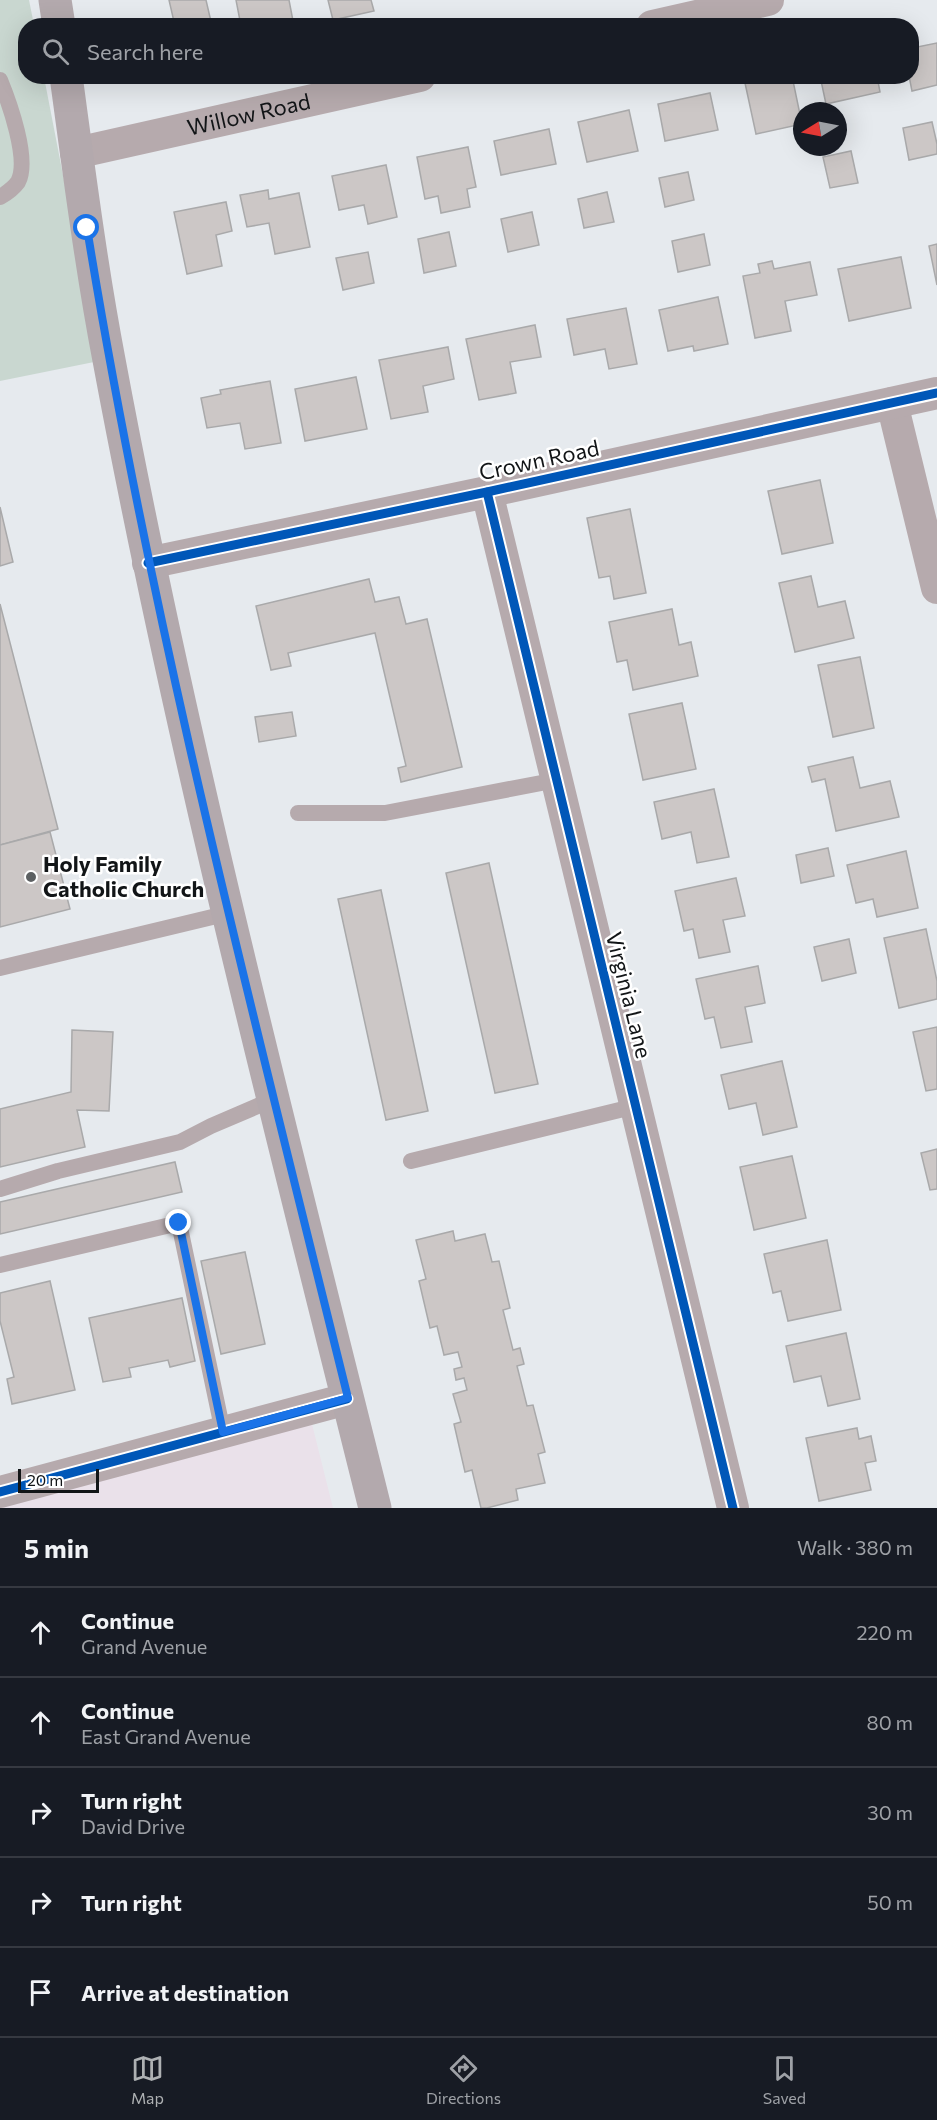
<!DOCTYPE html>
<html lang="en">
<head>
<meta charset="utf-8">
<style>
  :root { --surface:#171b24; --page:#242831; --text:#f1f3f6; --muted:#9ea1a6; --line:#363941; --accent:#aeb1b3 }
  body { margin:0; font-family:Commissioner,sans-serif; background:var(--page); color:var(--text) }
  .compass { position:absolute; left:793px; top:102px; width:54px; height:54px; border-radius:50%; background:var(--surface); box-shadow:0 6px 24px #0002; rotate:260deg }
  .scale { position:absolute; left:18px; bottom:15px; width:81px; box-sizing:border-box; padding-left:6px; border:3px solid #121517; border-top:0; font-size:16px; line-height:21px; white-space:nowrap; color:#121517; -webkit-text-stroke:4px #fff; paint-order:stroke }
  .stop { position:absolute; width:18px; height:18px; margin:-14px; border:4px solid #1a73e8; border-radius:50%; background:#fff }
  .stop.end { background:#1a73e8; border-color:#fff; box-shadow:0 2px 6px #0008 }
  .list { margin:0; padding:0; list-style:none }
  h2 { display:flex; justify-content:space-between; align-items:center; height:78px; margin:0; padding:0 24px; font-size:26px }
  h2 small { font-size:20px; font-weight:400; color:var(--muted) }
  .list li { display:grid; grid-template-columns:39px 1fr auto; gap:18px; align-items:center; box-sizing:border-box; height:90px; padding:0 24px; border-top:2px solid var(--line) }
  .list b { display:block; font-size:22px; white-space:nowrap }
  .list p { margin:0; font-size:20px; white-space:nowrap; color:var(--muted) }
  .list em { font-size:20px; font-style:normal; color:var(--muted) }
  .icon { flex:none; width:33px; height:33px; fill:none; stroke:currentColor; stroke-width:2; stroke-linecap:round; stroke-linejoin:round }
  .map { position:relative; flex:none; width:937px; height:1508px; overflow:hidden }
  .search { position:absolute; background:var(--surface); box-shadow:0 6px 24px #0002; left:18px; right:18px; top:18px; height:66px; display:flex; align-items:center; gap:15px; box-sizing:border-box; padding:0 21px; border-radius:24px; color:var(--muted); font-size:22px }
  .sheet { height:528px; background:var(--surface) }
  nav { display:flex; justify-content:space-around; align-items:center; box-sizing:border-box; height:84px; border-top:2px solid var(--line); background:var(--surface); font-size:16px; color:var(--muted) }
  nav a { display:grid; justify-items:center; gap:3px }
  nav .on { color:var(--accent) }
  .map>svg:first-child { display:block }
  .commercial { fill:#eae1ea }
  .green { fill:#c9d7d0 }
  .building { fill:#ccc7c6; stroke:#a9a9aa; stroke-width:1.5 }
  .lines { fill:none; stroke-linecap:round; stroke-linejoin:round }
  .lane { stroke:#b6aaad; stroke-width:16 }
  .street { stroke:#b6aaad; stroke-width:32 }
  .secondary { stroke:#b3a9ad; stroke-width:33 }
  .cycleway-casing { stroke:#fff; stroke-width:13 }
  .cycleway { stroke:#0057b8; stroke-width:9 }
  .route { stroke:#1a73e8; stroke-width:8 }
  .poi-dot { fill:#5c6062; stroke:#fff; stroke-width:2 }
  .labels { text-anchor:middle; stroke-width:5; stroke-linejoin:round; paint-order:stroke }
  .street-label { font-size:22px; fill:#121517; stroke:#fff }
  .poi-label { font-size:22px; font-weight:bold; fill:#121517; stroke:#fff; text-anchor:start }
</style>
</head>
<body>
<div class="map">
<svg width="937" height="1508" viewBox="0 0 937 1508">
  <rect width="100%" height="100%" fill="#e6eaee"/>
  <!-- commercial -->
  <path class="commercial" d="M311,1420L333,1508H0V1496Z"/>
  <!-- green -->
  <path class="green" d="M0,0H29L34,25L26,26V76L44,77L99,361L0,381Z"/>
  <!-- building -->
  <g class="building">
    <path d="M169,0H206L212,26H175Z"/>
    <path d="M236,0H289L294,26H241Z"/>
    <path d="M328,0H371L374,11L333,20Z"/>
    <path d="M937,43V85L912,91L909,76H912V48Z"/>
    <path d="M776,76H792L802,124L756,134L745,83Z"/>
    <path d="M820,76H877L880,92L826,104Z"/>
    <path d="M710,93L718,130L665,141L658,104Z"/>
    <path d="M629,110L638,151L587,162L578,122Z"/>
    <path d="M932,122L937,144V154L909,160L903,128Z"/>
    <path d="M549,129L556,164L501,175L494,141Z"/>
    <path d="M468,147L476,187L467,189L470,207L441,213L438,196L425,199L417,157Z"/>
    <path d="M851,151L858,183L830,188L823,157Z"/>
    <path d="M386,165L397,217L368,224L364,205L339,210L332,176Z"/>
    <path d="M688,172L694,200L665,207L659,178Z"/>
    <path d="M268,190L269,199L299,193L310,247L275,254L269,223L247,227L240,195Z"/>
    <path d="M607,192L614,222L584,228L578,199Z"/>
    <path d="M226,202L232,231L216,235L222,266L187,274L174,212Z"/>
    <path d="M532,212L539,245L508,252L501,219Z"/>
    <path d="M449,232L456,266L424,273L418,239Z"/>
    <path d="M704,234L710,265L678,272L672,241Z"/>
    <path d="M937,244V285L929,246Z"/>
    <path d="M368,252L374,283L343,290L336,258Z"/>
    <path d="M901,257L911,308L849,321L838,269Z"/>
    <path d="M772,261L774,269L810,262L817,295L785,301L791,331L755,338L743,276L760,273L758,264Z"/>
    <path d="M718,297L728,344L694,351L693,346L668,351L659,310Z"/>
    <path d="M626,308L637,364L609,369L605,349L574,355L567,319Z"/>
    <path d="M535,325L541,357L510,362L516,393L479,400L466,339Z"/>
    <path d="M448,347L454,379L423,386L428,412L391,419L379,360Z"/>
    <path d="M356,377L367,429L305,441L295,389Z"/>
    <path d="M270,381L281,443L245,449L240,423L207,428L201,398L221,394L220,390Z"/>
    <path d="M820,480L833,543L782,554L768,491Z"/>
    <path d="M0,507L13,562L0,566Z"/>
    <path d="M630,509L646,593L614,599L610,576L599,578L587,518Z"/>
    <path d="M811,576L818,607L845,601L854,638L795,652L779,583Z"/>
    <path d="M369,579L375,602L399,597L406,624L427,619L462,767L401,782L398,768L406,766L375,633L288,653L291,666L271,670L256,606Z"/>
    <path d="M0,604L58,829L0,845Z"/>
    <path d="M672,609L679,645L691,642L698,676L633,690L627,660L617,662L609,622Z"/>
    <path d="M860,657L874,728L833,737L818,665Z"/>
    <path d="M682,703L696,769L643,780L629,714Z"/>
    <path d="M292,712L296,736L259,742L255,717Z"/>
    <path d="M853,757L860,788L890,781L899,817L836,831L825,779L812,782L808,767Z"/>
    <path d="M714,789L729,857L697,863L691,832L662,839L654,802Z"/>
    <path d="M50,832L70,909L0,927V845Z"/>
    <path d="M828,848L834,876L801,883L796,855Z"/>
    <path d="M906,851L918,908L877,917L873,899L856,903L847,865Z"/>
    <path d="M489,863L538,1084L495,1093L446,873Z"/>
    <path d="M736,878L745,916L723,920L730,952L699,958L693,929L684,931L675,891Z"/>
    <path d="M381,890L428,1111L386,1120L338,899Z"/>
    <path d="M926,929L937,981V999L899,1008L884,938Z"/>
    <path d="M849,939L856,973L822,981L814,947Z"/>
    <path d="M758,966L765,1003L745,1007L752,1042L721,1048L714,1017L705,1019L696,979Z"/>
    <path d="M937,1027V1089L926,1091L913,1032Z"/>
    <path d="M72,1030L113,1032L109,1111L77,1110L85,1147L0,1167V1109L71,1092Z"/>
    <path d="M782,1061L797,1127L763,1135L756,1103L729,1109L721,1075Z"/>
    <path d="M937,1149V1189L930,1190L921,1153Z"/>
    <path d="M792,1156L806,1218L754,1230L740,1167Z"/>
    <path d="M175,1162L182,1192L0,1234V1202Z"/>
    <path d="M453,1231L455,1241L485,1234L492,1262L499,1261L510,1308L503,1310L513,1350L520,1348L524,1364L517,1366L527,1406L533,1405L545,1452L538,1454L545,1483L516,1489L518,1500L487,1508H481L472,1470L465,1472L454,1424L461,1422L453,1394L467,1390L464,1378L456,1380L454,1369L462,1367L458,1352L444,1355L437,1326L430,1328L419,1281L426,1279L416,1240Z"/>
    <path d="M827,1240L841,1310L788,1321L781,1291L773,1293L764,1254Z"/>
    <path d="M245,1252L265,1344L221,1354L201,1261Z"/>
    <path d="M50,1281L75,1390L12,1404L7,1379L14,1377L0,1321V1293Z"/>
    <path d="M182,1298L195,1361L170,1367L168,1360L129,1368L131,1377L103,1382L89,1318Z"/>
    <path d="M846,1333L860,1399L828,1406L821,1376L794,1382L786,1346Z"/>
    <path d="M857,1428L859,1439L871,1436L876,1461L865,1463L871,1490L819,1501L806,1438Z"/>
  </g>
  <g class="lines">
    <!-- lane -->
    <g class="lane">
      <path d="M0,80C9,102 30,160 18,182C13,189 7,193 0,197"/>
      <path d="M298,813H385L557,780"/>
      <path d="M0,968L229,913"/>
      <path d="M411,1161L636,1106"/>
      <path d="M0,1189L58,1171L180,1142L211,1126L274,1099"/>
      <path d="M0,1265L179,1223L223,1432"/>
    </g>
    <!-- street -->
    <g class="street">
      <path d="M652,26L768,0"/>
      <path id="s1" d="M76,153L420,76"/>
      <path d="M892,403L937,588"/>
      <path d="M487,492L733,1508"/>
      <path d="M148,563L487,492L937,393"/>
      <path d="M0,1492L347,1399"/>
    </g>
    <!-- secondary -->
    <g class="secondary">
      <path d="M55,0L59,26"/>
      <path d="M66,76C79,171 91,266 109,360C181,746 280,1127 375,1508"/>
    </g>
    <defs>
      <g id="cycleway">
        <path d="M487,492L733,1508"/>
        <path d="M148,563L487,492L937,393"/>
        <path d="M0,1492L347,1399"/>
      </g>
    </defs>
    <!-- cycleway casing -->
    <use href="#cycleway" class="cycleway-casing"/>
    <!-- cycleway -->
    <use href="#cycleway" class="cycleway"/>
  </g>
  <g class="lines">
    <!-- route -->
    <path class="route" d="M87,228C151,623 252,1010 348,1398L223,1432L179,1223"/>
  </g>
  <!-- markers -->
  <circle class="poi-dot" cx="31" cy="877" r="6"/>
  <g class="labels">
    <!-- street labels -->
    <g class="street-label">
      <text dy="8" stroke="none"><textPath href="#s1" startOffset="177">Willow Road</textPath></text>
      <text transform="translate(539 460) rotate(-12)" y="8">Crown Road</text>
      <text transform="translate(629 995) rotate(76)" y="8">Virginia Lane</text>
    </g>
    <!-- poi labels -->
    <g class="poi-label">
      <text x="43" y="872">Holy Family<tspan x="43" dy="25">Catholic Church</tspan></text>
    </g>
  </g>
</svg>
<svg class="compass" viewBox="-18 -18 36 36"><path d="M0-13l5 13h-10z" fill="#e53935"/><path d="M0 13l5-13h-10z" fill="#9ea1a6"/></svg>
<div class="scale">20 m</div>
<div class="stop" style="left:87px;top:228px"></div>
<div class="stop end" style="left:179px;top:1223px"></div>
<div class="search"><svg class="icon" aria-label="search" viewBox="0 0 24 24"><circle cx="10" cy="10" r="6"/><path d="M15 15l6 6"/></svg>Search here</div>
</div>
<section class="sheet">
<h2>5 min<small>Walk · 380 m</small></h2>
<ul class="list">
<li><svg class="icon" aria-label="ahead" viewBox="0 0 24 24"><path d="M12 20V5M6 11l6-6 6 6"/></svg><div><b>Continue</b><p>Grand Avenue</p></div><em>220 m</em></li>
<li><svg class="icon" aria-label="ahead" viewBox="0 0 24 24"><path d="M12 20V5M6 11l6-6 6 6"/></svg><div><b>Continue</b><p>East Grand Avenue</p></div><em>80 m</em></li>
<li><svg class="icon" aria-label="right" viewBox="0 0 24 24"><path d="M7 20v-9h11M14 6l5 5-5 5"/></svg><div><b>Turn right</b><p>David Drive</p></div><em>30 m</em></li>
<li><svg class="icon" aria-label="right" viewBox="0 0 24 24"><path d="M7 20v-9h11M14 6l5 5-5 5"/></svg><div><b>Turn right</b></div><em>50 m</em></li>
<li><svg class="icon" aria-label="arrive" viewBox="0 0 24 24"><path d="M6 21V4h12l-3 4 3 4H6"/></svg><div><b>Arrive at destination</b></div></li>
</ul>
</section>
<nav>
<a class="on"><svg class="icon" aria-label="map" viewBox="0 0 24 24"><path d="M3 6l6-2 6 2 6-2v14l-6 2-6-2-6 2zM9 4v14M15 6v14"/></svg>Map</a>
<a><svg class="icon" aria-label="directions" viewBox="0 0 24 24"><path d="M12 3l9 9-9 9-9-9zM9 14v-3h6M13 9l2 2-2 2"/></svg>Directions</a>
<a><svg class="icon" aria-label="saved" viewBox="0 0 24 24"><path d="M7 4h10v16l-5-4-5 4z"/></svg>Saved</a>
</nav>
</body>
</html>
